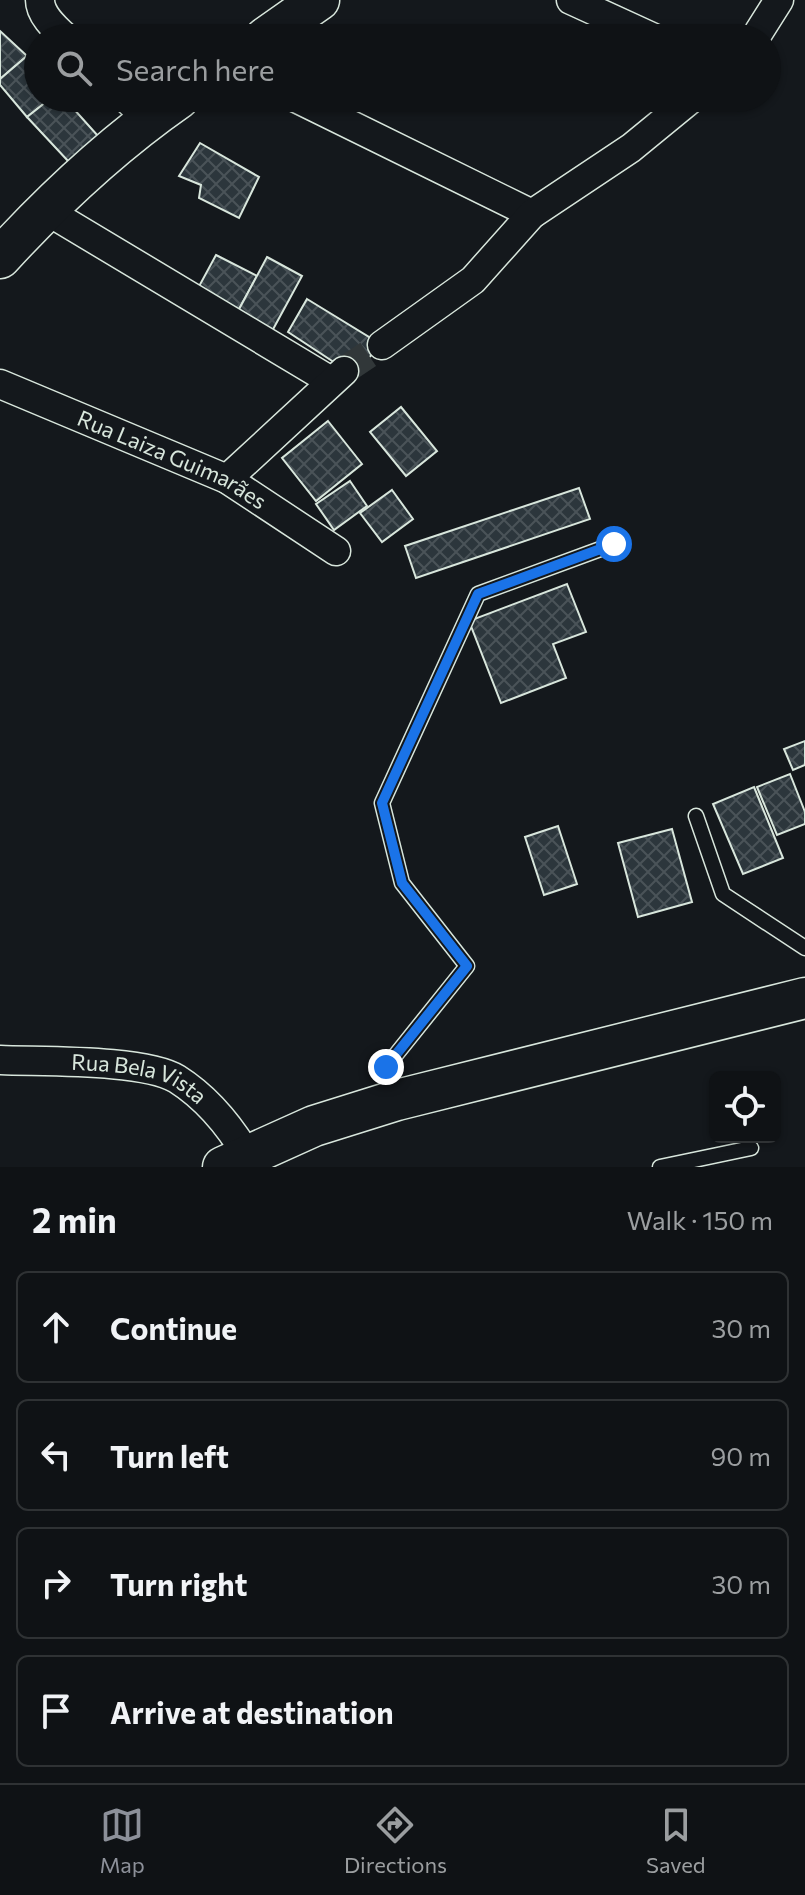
<!DOCTYPE html>
<html lang="en">
<head>
<meta charset="utf-8">
<style>
  :root { --surface:#0f1215; --page:#181b1e; --text:#f1f3f6; --muted:#9b9ea0; --line:#2f3234; --accent:#8c9099 }
  body { margin:0; font-family:Commissioner,sans-serif; background:var(--page); color:var(--text) }
  .controls { position:absolute; right:24px; bottom:24px; display:grid; overflow:hidden; border-radius:12px; box-shadow:0 2px 6px #0004 }
  .controls button { width:72px; height:72px; display:grid; place-items:center; padding:0; border:0; border-bottom:2px solid var(--line); background:var(--surface); color:var(--text); font:40px sans-serif }
  .stop { position:absolute; width:24px; height:24px; margin:-18px; border:6px solid #1a73e8; border-radius:50%; background:#fff }
  .stop.end { background:#1a73e8; border-color:#fff; box-shadow:0 2px 8px #0008 }
  .list { margin:0; padding:0; list-style:none }
  h2 { display:flex; justify-content:space-between; align-items:center; height:104px; margin:0; padding:0 32px; font-size:34px }
  h2 small { font-size:26px; font-weight:400; color:var(--muted) }
  .list li { display:grid; grid-template-columns:52px 1fr auto; gap:24px; align-items:center; box-sizing:border-box; height:112px; margin:0 16px 16px; padding:0 16px; border:2px solid var(--line); border-radius:12px }
  .list b { display:block; font-size:30px; white-space:nowrap }
  .list em { font-size:26px; font-style:normal; color:var(--muted) }
  .icon { flex:none; width:44px; height:44px; fill:none; stroke:currentColor; stroke-width:2; stroke-linecap:round; stroke-linejoin:round }
  .map { position:relative; flex:none; width:805px; height:1167px; overflow:hidden }
  .search { position:absolute; background:var(--surface); box-shadow:0 2px 6px #0004; left:24px; right:24px; top:24px; height:88px; display:flex; align-items:center; gap:20px; box-sizing:border-box; padding:0 28px; border-radius:44px; color:var(--muted); font-size:30px }
  .sheet { height:616px; background:var(--surface) }
  nav { display:flex; justify-content:space-around; align-items:center; box-sizing:border-box; height:112px; border-top:2px solid var(--line); background:var(--surface); font-size:22px; color:var(--muted) }
  nav a { display:grid; justify-items:center; gap:4px }
  nav .on { color:var(--accent) }
  .map>svg:first-child { display:block }
  .building { fill:url(#building-cross-hatch); stroke:#d8e6dc; stroke-width:2 }
  .lines { fill:none; stroke-linecap:round; stroke-linejoin:round }
  .street-tunnel { stroke:#313739; stroke-width:28; stroke-dasharray:28 14; stroke-linecap:butt }
  .lane-casing { stroke:#d8e6dc; stroke-width:17 }
  .street-casing { stroke:#d8e6dc; stroke-width:31 }
  .secondary-casing { stroke:#d8e6dc; stroke-width:43 }
  .lane { stroke:#14181c; stroke-width:14 }
  .street { stroke:#14181c; stroke-width:28 }
  .secondary { stroke:#14181c; stroke-width:40 }
  .route { stroke:#1a73e8; stroke-width:10 }
  .labels { text-anchor:middle; stroke-width:6; stroke-linejoin:round; paint-order:stroke }
  .street-label { font-size:22px; fill:#d8e6dc; stroke:#14181c }
</style>
</head>
<body>
<div class="map">
<svg width="805" height="1167" viewBox="0 0 805 1167">
  <defs>
    <pattern id="building-cross-hatch" width="8" height="8" patternUnits="userSpaceOnUse" patternTransform="scale(2)"><rect width="8" height="8" fill="#2c363c"/><path d="M0 0l8 8M0 8l8-8" fill="none" stroke="#4a5358"/></pattern>
  </defs>
  <rect width="100%" height="100%" fill="#14181c"/>
  <!-- building -->
  <g class="building">
    <path d="M0,31L27,56L0,79Z"/>
    <path d="M27,56L38,68V98H51L27,117L0,85V79Z"/>
    <path d="M51,98H64L98,136L69,162L27,117Z"/>
    <path d="M200,143L259,177L239,218L199,198L201,185L179,176Z"/>
    <path d="M216,255L257,276L237,313L197,290Z"/>
    <path d="M267,257L302,276L271,333L237,313Z"/>
    <path d="M307,299L382,345L352,374L288,332Z"/>
    <path d="M401,407L437,451L406,476L370,432Z"/>
    <path d="M328,421L362,464L316,501L282,458Z"/>
    <path d="M350,481L367,506L334,530L316,504Z"/>
    <path d="M579,488L590,519L416,578L405,546Z"/>
    <path d="M392,490L413,519L382,542L360,513Z"/>
    <path d="M567,584L586,632L553,644L566,678L501,703L469,621Z"/>
    <path d="M805,741V765L793,770L784,749Z"/>
    <path d="M790,774L805,812V824L777,835L757,787Z"/>
    <path d="M754,787L783,858L743,874L713,804Z"/>
    <path d="M558,826L577,884L544,895L525,837Z"/>
    <path d="M672,829L692,902L638,917L618,843Z"/>
  </g>
  <g class="lines">
    <!-- street-tunnel -->
    <path class="street-tunnel" d="M345,370L382,345"/>
    <defs>
      <g id="lane">
        <path d="M696,816L723,894L805,948"/>
        <path d="M396,1097L386,1067L467,966L402,883L382,803L478,594L614,544"/>
        <path d="M660,1167L751,1148"/>
      </g>
      <g id="street">
        <path d="M40,0C40,15 55,28 66,38"/>
        <path d="M571,0L654,38"/>
        <path d="M755,38L779,0"/>
        <path d="M126,98L148,119"/>
        <path d="M296,98L532,214"/>
        <path d="M44,209L331,381"/>
        <path d="M382,345L473,280L532,214L631,148L692,98"/>
        <path id="s1" d="M0,384L227,479L336,551"/>
        <path d="M227,479L344,371"/>
        <path id="s2" d="M0,1060C42,1062 144,1059 177,1079C207,1098 229,1125 247,1155"/>
      </g>
      <g id="secondary">
        <path d="M265,38L319,0"/>
        <path d="M0,258C54,199 113,144 179,98"/>
        <path d="M223,1167L314,1126L397,1100L805,998"/>
      </g>
    </defs>
    <!-- lane casing -->
    <use href="#lane" class="lane-casing"/>
    <!-- street casing -->
    <use href="#street" class="street-casing"/>
    <!-- secondary casing -->
    <use href="#secondary" class="secondary-casing"/>
    <!-- lane -->
    <use href="#lane" class="lane"/>
    <!-- street -->
    <use href="#street" class="street"/>
    <!-- secondary -->
    <use href="#secondary" class="secondary"/>
  </g>
  <g class="lines">
    <!-- route -->
    <path class="route" d="M386,1067L467,966L402,883L382,803L478,594L614,544"/>
  </g>
  <g class="labels">
    <!-- street labels -->
    <g class="street-label">
      <text dy="8" stroke="none"><textPath href="#s1" startOffset="188">Rua Laiza Guimarães</textPath></text>
      <text dy="8" stroke="none"><textPath href="#s2" startOffset="142">Rua Bela Vista</textPath></text>
    </g>
  </g>
</svg>
<div class="controls">
<button><svg class="icon" aria-label="locate" viewBox="0 0 24 24"><circle cx="12" cy="12" r="6"/><path d="M12 2v4M12 18v4M2 12h4M18 12h4"/></svg></button>
</div>
<div class="stop" style="left:614px;top:544px"></div>
<div class="stop end" style="left:386px;top:1067px"></div>
<div class="search"><svg class="icon" aria-label="search" viewBox="0 0 24 24"><circle cx="10" cy="10" r="6"/><path d="M15 15l6 6"/></svg>Search here</div>
</div>
<section class="sheet">
<h2>2 min<small>Walk · 150 m</small></h2>
<ul class="list">
<li><svg class="icon" aria-label="ahead" viewBox="0 0 24 24"><path d="M12 20V5M6 11l6-6 6 6"/></svg><div><b>Continue</b></div><em>30 m</em></li>
<li><svg class="icon" aria-label="left" viewBox="0 0 24 24"><path d="M17 20v-9H6M10 6l-5 5 5 5"/></svg><div><b>Turn left</b></div><em>90 m</em></li>
<li><svg class="icon" aria-label="right" viewBox="0 0 24 24"><path d="M7 20v-9h11M14 6l5 5-5 5"/></svg><div><b>Turn right</b></div><em>30 m</em></li>
<li><svg class="icon" aria-label="arrive" viewBox="0 0 24 24"><path d="M6 21V4h12l-3 4 3 4H6"/></svg><div><b>Arrive at destination</b></div></li>
</ul>
</section>
<nav>
<a class="on"><svg class="icon" aria-label="map" viewBox="0 0 24 24"><path d="M3 6l6-2 6 2 6-2v14l-6 2-6-2-6 2zM9 4v14M15 6v14"/></svg>Map</a>
<a><svg class="icon" aria-label="directions" viewBox="0 0 24 24"><path d="M12 3l9 9-9 9-9-9zM9 14v-3h6M13 9l2 2-2 2"/></svg>Directions</a>
<a><svg class="icon" aria-label="saved" viewBox="0 0 24 24"><path d="M7 4h10v16l-5-4-5 4z"/></svg>Saved</a>
</nav>
</body>
</html>
